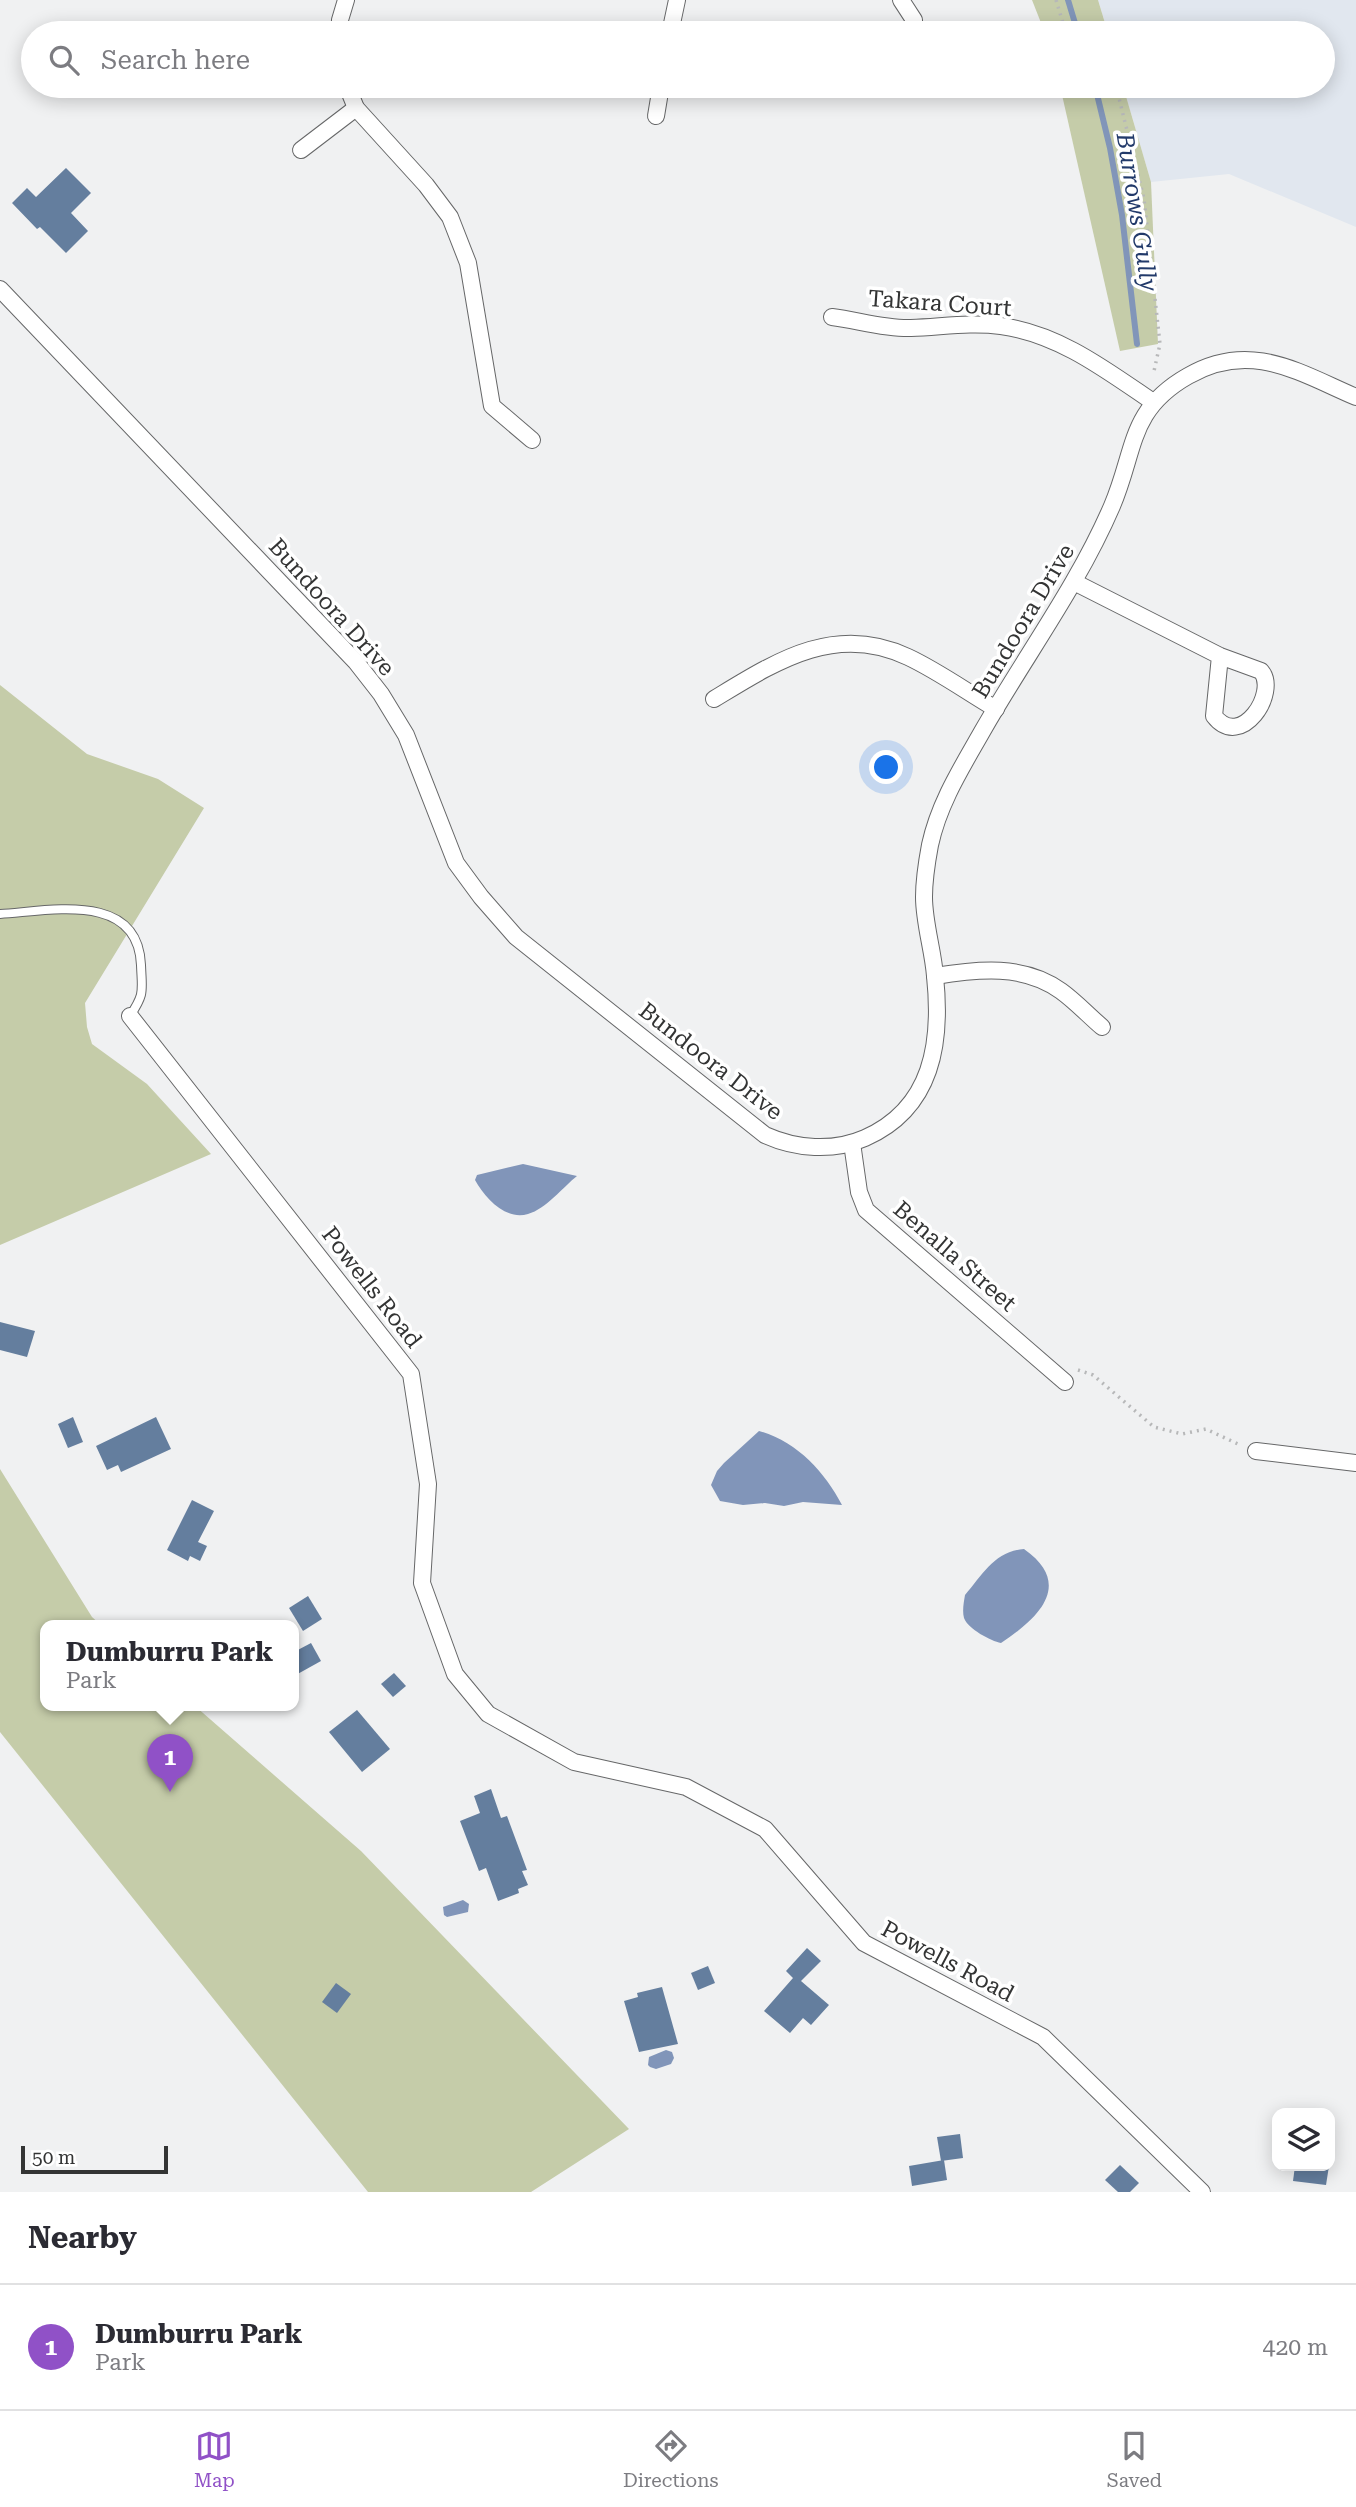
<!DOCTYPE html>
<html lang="en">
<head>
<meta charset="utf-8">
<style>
  :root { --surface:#fff; --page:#f2f2f3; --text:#2b2b33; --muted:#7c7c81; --line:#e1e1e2; --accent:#9051c7 }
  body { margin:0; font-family:"Roboto Serif",serif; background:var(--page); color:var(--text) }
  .controls { position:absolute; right:21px; bottom:21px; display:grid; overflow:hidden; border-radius:14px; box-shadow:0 4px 18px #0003 }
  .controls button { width:63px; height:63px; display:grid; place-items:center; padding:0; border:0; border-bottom:2px solid var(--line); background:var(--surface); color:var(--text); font:35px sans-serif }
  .scale { position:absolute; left:21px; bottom:18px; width:147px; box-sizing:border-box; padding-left:7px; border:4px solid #333434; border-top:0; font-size:19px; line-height:24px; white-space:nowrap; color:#333434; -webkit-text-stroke:5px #fff; paint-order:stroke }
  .you { position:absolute; left:887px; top:768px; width:24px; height:24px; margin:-18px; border:5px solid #fff; border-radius:50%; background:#1a73e8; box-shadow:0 0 0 10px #1a73e833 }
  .badge { display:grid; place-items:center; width:46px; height:46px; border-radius:50%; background:var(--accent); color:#fff; font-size:23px; font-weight:700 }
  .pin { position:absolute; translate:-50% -58px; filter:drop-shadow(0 2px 4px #0008) }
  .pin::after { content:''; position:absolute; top:37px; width:24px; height:21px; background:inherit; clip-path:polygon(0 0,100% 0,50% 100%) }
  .popup { position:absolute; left:40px; top:1620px; width:259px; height:91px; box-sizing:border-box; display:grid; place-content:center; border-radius:14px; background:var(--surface); filter:drop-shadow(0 2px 5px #0005); font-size:23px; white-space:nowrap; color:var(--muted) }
  .popup b { font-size:26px; color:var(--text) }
  .popup::after { content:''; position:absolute; left:50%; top:100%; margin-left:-14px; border:14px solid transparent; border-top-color:var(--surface) }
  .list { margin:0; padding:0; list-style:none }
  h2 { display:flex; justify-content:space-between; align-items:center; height:91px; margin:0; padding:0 28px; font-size:30px }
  h2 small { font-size:23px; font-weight:400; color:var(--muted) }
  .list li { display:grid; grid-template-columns:46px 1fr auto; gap:21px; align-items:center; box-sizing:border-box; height:126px; padding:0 28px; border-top:2px solid var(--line) }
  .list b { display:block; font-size:26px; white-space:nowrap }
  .list p { margin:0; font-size:23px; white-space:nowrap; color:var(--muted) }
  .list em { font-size:23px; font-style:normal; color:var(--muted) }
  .icon { flex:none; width:38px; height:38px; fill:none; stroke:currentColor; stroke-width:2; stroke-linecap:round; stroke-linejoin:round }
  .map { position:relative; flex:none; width:1356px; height:2192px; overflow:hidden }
  .search { position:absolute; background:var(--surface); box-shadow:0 4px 18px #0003; left:21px; right:21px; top:21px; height:77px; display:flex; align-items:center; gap:18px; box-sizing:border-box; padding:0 24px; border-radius:38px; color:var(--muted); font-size:26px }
  .sheet { height:217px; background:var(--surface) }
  nav { display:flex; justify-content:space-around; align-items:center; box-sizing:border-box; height:98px; border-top:2px solid var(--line); background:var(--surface); font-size:19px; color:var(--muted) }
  nav a { display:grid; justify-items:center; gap:4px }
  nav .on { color:var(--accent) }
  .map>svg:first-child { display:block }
  .built { fill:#e1e7ef }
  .green { fill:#c5cca9 }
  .water { fill:#8195b9 }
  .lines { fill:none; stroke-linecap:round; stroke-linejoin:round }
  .stream { stroke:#8195b9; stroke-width:6 }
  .building { fill:#647e9e }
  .service-casing { stroke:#666768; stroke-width:10 }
  .minor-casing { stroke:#666768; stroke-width:18 }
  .path { stroke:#b7b8b9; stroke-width:3.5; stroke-dasharray:2 5; stroke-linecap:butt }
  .service { stroke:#fff; stroke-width:8 }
  .minor { stroke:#fff; stroke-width:16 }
  .labels { text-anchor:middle; stroke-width:7; stroke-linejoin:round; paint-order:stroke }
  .street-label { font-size:23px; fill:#333434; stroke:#fff }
  .water-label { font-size:24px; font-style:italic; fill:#223a6a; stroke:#fff }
</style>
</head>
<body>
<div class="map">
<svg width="1356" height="2192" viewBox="0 0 1356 2192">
  <rect width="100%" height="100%" fill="#f0f1f2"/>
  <!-- built -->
  <path class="built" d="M1098,0H1356V227L1229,174L1151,182L1123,86H1323V33H1108Z"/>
  <!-- green -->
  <g class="green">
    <path d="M1032,0H1098L1108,33H1045Z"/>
    <path d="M1060,86H1123L1151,182L1158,344L1120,351Z"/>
    <path d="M0,685L87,754L158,779L204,808L85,1003L87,1027L92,1044L147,1084L211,1154L0,1245Z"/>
    <path d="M0,1469L92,1617L102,1626H46V1706H195L361,1851L629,2129L531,2192H368L0,1732Z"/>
  </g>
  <!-- water -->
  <g class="water">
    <path d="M523,1164L577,1176C563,1187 546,1209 528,1214C506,1221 485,1198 475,1180L477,1175Z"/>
    <path d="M759,1431C796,1441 825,1472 842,1505L803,1502L784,1506L765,1503L743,1505L720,1501L711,1485L717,1471L724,1463Z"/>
    <path d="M1024,1549C1074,1584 1039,1618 1001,1643C991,1641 968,1629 964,1618C962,1611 964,1601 965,1595C983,1574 995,1551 1024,1549Z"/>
    <path d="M463,1900L469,1904L468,1912L447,1917L444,1915L443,1907Z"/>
    <path d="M666,2050L672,2052L674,2058L671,2064L656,2069L650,2067L648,2065L649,2057Z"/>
  </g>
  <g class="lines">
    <!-- stream -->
    <g class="stream">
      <path d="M1068,0L1078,33"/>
      <path d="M1095,86L1110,148L1122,215L1137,344"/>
    </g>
  </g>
  <!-- building -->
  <g class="building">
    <path d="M66,168L91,193L71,213L88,231L66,253L40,227L37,229L12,203L27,188L36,197Z"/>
    <path d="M0,1322L35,1331L27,1357L0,1350Z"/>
    <path d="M73,1417L83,1442L68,1448L58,1424Z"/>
    <path d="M156,1417L171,1449L121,1472L118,1465L107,1470L96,1446Z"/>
    <path d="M192,1500L214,1511L198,1542L207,1546L200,1561L190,1556L188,1561L167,1550Z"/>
    <path d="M308,1596L322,1619L303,1631L289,1608Z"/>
    <path d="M311,1643L321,1661L294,1676V1652Z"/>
    <path d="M394,1673L406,1686L393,1697L381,1684Z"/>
    <path d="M357,1710L390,1749L362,1772L329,1732Z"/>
    <path d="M491,1789L501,1818L507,1816L527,1870L522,1871L528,1885L518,1889L519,1893L498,1901L486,1868L479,1871L460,1821L480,1813L474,1796Z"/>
    <path d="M807,1948L821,1961L801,1981L829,2005L811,2025L803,2018L790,2033L764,2011L793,1978L786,1971Z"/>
    <path d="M708,1966L715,1983L698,1990L691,1973Z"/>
    <path d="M336,1983L351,1994L337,2013L322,2002Z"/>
    <path d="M662,1987L678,2044L639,2052L624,2001L638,1997L637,1993Z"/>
    <path d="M960,2134L963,2158L941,2161L937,2137Z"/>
    <path d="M944,2160L947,2180L912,2186L909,2166Z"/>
    <path d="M1120,2165L1139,2183L1130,2192H1118L1105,2180Z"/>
    <path d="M1295,2166H1329L1326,2185L1293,2181Z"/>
  </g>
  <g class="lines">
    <defs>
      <path id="service" d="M0,914C50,911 138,891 141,965C142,992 145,993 130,1016"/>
      <g id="minor">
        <path d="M901,0L914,20"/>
        <path d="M339,33L340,20L346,0"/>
        <path d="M670,33L677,0"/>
        <path d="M347,86L356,108L426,185L450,217L468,263L492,406L532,440"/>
        <path d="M656,116L661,86"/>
        <path d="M301,150L356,108"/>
        <path d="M0,289L356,662L381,694L406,735L456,863L481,897L516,937L765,1135C796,1149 833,1152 865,1138C933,1108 942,1042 935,976C933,950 924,923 924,897C924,880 927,861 930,845C939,803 962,767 983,730C1026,655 1078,585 1112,506C1136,450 1128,410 1188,376C1250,340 1298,372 1356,397"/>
        <path d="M832,317C857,320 885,329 911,328C942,327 970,322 1001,326C1059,334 1106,370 1153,402"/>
        <path d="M1074,582L1220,656L1261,671C1279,692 1241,751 1214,716L1220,656"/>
        <path d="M714,699C775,662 835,622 908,657C938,671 967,692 996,709"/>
        <path d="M935,976C978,969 1024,964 1061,991C1075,1001 1088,1015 1102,1027"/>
        <path d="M130,1016L411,1374L428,1484L422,1583L455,1674L488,1714L574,1762L686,1787L765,1829L864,1943L1043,2037L1202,2192"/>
        <path d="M852,1143L859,1192L866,1210L1065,1382"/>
        <path d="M1256,1451L1356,1463"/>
      </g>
    </defs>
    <!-- service casing -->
    <use href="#service" class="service-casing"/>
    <!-- minor casing -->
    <use href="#minor" class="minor-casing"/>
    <!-- path -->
    <g class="path">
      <path d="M1056,0L1066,33"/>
      <path d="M1116,86L1144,199L1160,344L1154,371"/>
      <path d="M1078,1370L1093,1375L1154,1427L1182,1434L1206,1429L1240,1445"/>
    </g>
    <!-- service -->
    <use href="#service" class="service"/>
    <!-- minor -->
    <use href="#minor" class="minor"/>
  </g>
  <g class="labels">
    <!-- street labels -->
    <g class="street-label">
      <text transform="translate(940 303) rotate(4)" y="8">Takara Court</text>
      <text transform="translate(332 607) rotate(48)" y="8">Bundoora Drive</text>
      <text transform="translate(1023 621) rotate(-59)" y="8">Bundoora Drive</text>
      <text transform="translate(711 1061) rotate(38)" y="8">Bundoora Drive</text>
      <text transform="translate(955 1256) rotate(41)" y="8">Benalla Street</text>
      <text transform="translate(372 1287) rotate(52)" y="8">Powells Road</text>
      <text transform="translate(948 1961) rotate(28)" y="8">Powells Road</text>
    </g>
    <!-- water labels -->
    <g class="water-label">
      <text transform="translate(1137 212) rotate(81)" y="8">Burrows Gully</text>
    </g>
  </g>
</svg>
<div class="controls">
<button><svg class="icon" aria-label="layers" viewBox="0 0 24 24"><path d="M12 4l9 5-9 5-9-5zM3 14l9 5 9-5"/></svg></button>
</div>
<div class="scale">50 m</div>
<div class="you"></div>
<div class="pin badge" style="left:170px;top:1792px">1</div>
<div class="popup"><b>Dumburru Park</b>Park</div>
<div class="search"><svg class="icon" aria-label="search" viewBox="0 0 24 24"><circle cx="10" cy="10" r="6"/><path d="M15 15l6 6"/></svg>Search here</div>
</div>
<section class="sheet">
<h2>Nearby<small></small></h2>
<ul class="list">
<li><span class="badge">1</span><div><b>Dumburru Park</b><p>Park</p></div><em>420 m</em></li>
</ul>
</section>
<nav>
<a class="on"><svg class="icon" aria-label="map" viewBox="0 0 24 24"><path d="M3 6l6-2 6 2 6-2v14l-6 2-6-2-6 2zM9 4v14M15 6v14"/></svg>Map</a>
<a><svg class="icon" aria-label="directions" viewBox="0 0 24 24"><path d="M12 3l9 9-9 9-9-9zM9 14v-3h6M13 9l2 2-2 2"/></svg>Directions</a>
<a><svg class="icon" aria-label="saved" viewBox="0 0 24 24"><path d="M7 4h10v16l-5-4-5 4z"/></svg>Saved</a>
</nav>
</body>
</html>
